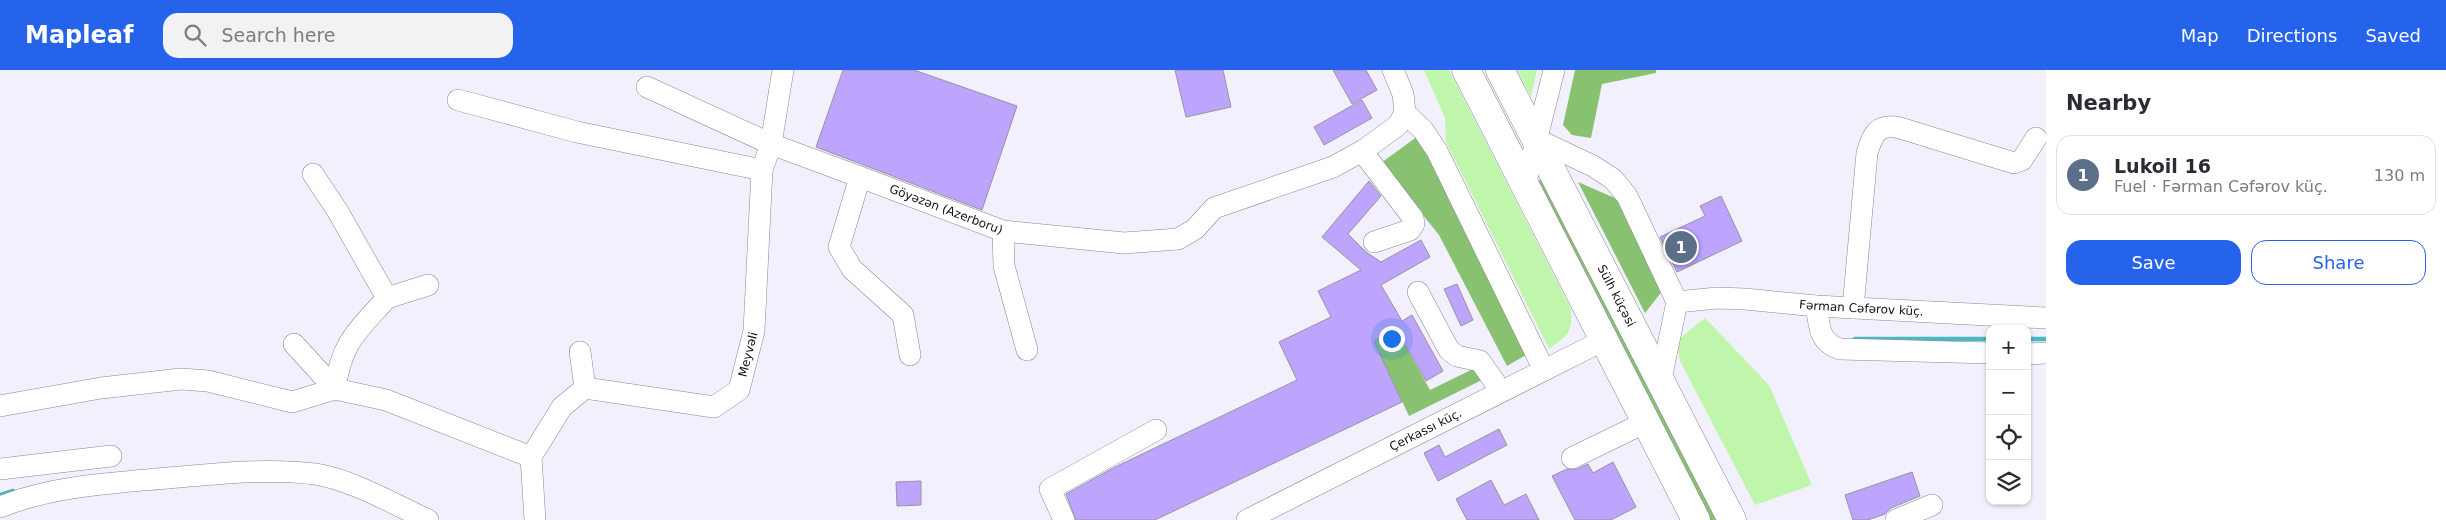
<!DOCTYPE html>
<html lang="en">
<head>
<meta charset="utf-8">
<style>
  :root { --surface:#fff; --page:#f2f2f3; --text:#2b2b33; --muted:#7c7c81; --line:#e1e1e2; --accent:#2563eb }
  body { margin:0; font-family:"DejaVu Sans",sans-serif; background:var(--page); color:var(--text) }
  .controls { position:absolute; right:15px; bottom:15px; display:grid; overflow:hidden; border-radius:10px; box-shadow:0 1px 4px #0004 }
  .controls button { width:45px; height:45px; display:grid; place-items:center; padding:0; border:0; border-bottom:1px solid var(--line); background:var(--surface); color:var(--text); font:25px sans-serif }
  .you { position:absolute; left:1391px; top:268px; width:18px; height:18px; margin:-12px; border:4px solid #fff; border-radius:50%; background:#1a73e8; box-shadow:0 0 0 8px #1a73e833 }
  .badge { display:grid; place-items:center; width:32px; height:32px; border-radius:50%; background:var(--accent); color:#fff; font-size:16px; font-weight:700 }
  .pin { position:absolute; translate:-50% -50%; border:2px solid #fff; box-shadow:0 1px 5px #0006 }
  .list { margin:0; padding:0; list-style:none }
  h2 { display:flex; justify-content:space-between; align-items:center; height:65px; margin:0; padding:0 20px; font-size:21px }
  h2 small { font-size:16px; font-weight:400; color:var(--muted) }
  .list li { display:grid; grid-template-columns:32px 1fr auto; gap:15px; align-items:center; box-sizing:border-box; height:80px; margin:0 10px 10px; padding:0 10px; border:1px solid var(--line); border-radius:15px }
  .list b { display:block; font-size:19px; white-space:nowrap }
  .list p { margin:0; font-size:16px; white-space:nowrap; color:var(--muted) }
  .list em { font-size:16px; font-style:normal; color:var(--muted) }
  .actions { display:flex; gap:10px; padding:15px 20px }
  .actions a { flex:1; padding:11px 0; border:1px solid var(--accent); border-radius:15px; text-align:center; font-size:18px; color:var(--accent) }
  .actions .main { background:var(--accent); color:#fff }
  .icon { flex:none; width:28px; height:28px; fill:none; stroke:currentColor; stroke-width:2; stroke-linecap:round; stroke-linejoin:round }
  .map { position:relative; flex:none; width:2046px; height:450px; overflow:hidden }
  header { display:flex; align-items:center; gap:30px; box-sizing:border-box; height:70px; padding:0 25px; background:var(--accent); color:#fff }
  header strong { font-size:24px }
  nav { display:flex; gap:28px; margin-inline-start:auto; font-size:18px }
  .search { width:350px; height:45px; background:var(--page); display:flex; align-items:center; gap:12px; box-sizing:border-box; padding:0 18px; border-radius:15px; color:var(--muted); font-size:19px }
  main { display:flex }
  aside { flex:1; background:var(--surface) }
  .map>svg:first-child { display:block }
  .green { fill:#c0f6ac }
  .forest { fill:#88c271 }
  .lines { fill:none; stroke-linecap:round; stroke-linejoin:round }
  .stream { stroke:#4ababf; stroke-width:4.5 }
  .building { fill:#bda4fc; stroke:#97949f }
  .minor-casing { stroke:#898792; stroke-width:22 }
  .highway-casing { stroke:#898792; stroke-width:29 }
  .minor { stroke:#fff; stroke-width:21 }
  .highway { stroke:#fff; stroke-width:28 }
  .labels { text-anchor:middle; stroke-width:4; stroke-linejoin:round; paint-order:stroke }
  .street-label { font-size:12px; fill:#111014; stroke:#fff }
</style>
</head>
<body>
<header>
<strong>Mapleaf</strong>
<div class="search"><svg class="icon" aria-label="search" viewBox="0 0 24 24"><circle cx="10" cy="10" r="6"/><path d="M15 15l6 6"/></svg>Search here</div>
<nav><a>Map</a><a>Directions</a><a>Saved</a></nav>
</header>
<main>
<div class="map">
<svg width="2046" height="450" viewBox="0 0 2046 450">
  <rect width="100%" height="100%" fill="#f2f0fc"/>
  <!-- green -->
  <g class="green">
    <path d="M1424,0H1449L1571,239C1573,263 1567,266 1549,279L1446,72L1445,48Z"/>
    <path d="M1517,0H1537L1531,27Z"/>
    <path d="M1705,248L1769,315L1812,415L1755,435L1680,291L1678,281L1680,268Z"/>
  </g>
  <!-- forest -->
  <g class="forest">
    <path d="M1575,0H1656V3L1602,14L1591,68L1572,65L1563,55Z"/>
    <path d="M1418,66L1526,285L1507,296L1439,165L1381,93Z"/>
    <path d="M1545,108L1719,450H1708L1536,112Z"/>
    <path d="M1578,112L1617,129L1663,220L1645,243Z"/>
    <path d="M1344,208L1396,259L1430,320L1477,297L1484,309L1409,346Z"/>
  </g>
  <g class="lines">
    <!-- stream -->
    <g class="stream">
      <path d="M1855,269H1990"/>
      <path d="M2027,269H2046"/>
      <path d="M0,425L13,421"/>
    </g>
  </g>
  <!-- building -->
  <g class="building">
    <path d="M843,0H914L1017,36L982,140L816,77Z"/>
    <path d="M1175,0H1223L1231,37L1186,47Z"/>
    <path d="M1333,0H1366L1377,20L1352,34Z"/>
    <path d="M1362,30L1372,48L1324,75L1314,57Z"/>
    <path d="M1369,111L1381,126L1348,164L1366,182L1381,192L1421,170L1430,187L1381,215L1402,251L1412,245L1443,301L1426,311L1396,259L1374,271L1402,332L1155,450H1076L1066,424L1113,398L1297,310L1279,272L1331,247L1318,221L1361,200L1322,167Z"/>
    <path d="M1721,126L1742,171L1677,202L1660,167L1705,146L1700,136Z"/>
    <path d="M1457,214L1473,250L1461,256L1444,219Z"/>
    <path d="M1499,359L1507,375L1438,411L1424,383L1439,375L1445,387Z"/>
    <path d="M1613,392L1636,437L1611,450H1575L1552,406L1567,399H1577L1588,394L1593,403Z"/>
    <path d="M1912,402L1920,426L1891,438L1885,444L1868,450H1853L1845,425Z"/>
    <path d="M1491,410L1504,435L1526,424L1539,450H1467L1456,429Z"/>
    <path d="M921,411V435L897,436L896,412Z"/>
  </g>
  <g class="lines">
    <defs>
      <g id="minor">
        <path d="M647,17L771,74L860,107L839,177L852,199L903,245L910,285"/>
        <path d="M458,30L577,62L762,100"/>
        <path d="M1405,43L1423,60L1437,81L1544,300"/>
        <path d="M1538,70L1593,96L1613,109L1627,126L1677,232L1661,309"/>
        <path d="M1362,81L1413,148L1414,154L1410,160L1374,172"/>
        <path d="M313,104L337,140L387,228C357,261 341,273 335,319"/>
        <path id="s1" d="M860,107L1003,161L1004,196L1027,280"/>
        <path d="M1525,115L1554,0"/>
        <path d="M1003,161L1124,173L1178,169L1195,159L1214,138L1333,97L1364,80L1398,55L1405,43L1403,24L1393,0"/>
        <path d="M1418,222L1449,280L1457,286L1480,291L1501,321"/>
        <path d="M387,228L428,215"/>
        <path id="s2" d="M1677,232L1717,228L1745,229L1816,236L2046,248"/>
        <path d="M1816,236C1820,256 1818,272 1840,279L1990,283"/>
        <path d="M1853,238L1867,83C1873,64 1877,53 1900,58L2014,93L2022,90L2036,68"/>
        <path d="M294,274L335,319"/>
        <path d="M580,282L585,318"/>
        <path d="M2027,284L2046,283"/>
        <path d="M0,336L101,318L181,309L208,311L292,332L335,319L386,330L531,387"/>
        <path d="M1572,388L1646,352"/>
        <path d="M0,399L111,386"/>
        <path d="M0,437C52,416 112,413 168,408C216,404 267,398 315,404C350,409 396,435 428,450"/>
        <path id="s3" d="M535,450L531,387L562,337L585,318L714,337L739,320L754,261L762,100L771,74L783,0"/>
        <path d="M1064,450L1050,419L1156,360"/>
        <path id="s4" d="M1247,450L1604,270"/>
        <path d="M1896,450L1932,435"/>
      </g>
      <g id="highway">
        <path d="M1466,0L1696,450"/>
        <path id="s5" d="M1500,0L1732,450"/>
      </g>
    </defs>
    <!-- minor casing -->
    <use href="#minor" class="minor-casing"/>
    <!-- highway casing -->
    <use href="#highway" class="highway-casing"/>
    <!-- minor -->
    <use href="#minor" class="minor"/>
    <!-- highway -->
    <use href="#highway" class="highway"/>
  </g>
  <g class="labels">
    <!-- street labels -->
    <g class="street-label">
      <text dy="4" stroke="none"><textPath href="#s1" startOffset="92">Göyəzən (Azerboru)</textPath></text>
      <text dy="4" stroke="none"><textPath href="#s5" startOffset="254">Sülh küçəsi</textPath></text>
      <text dy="4" stroke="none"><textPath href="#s2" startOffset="185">Fərman Cəfərov küç.</textPath></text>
      <text dy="4" stroke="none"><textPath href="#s3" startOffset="349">Meyvəli</textPath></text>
      <text dy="4" stroke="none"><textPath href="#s4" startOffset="200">Çerkassı küç.</textPath></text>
    </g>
  </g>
</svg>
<div class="controls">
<button>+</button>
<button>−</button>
<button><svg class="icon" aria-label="locate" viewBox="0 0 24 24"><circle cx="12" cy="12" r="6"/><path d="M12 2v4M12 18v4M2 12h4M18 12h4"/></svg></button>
<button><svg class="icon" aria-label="layers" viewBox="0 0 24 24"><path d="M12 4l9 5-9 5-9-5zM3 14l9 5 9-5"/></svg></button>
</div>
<div class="you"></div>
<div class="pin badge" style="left:1681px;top:177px;background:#5c6f8a">1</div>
</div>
<aside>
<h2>Nearby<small></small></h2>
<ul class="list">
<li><span class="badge" style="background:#5c6f8a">1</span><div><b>Lukoil 16</b><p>Fuel · Fərman Cəfərov küç.</p></div><em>130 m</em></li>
</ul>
<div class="actions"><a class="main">Save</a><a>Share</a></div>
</aside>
</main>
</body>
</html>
